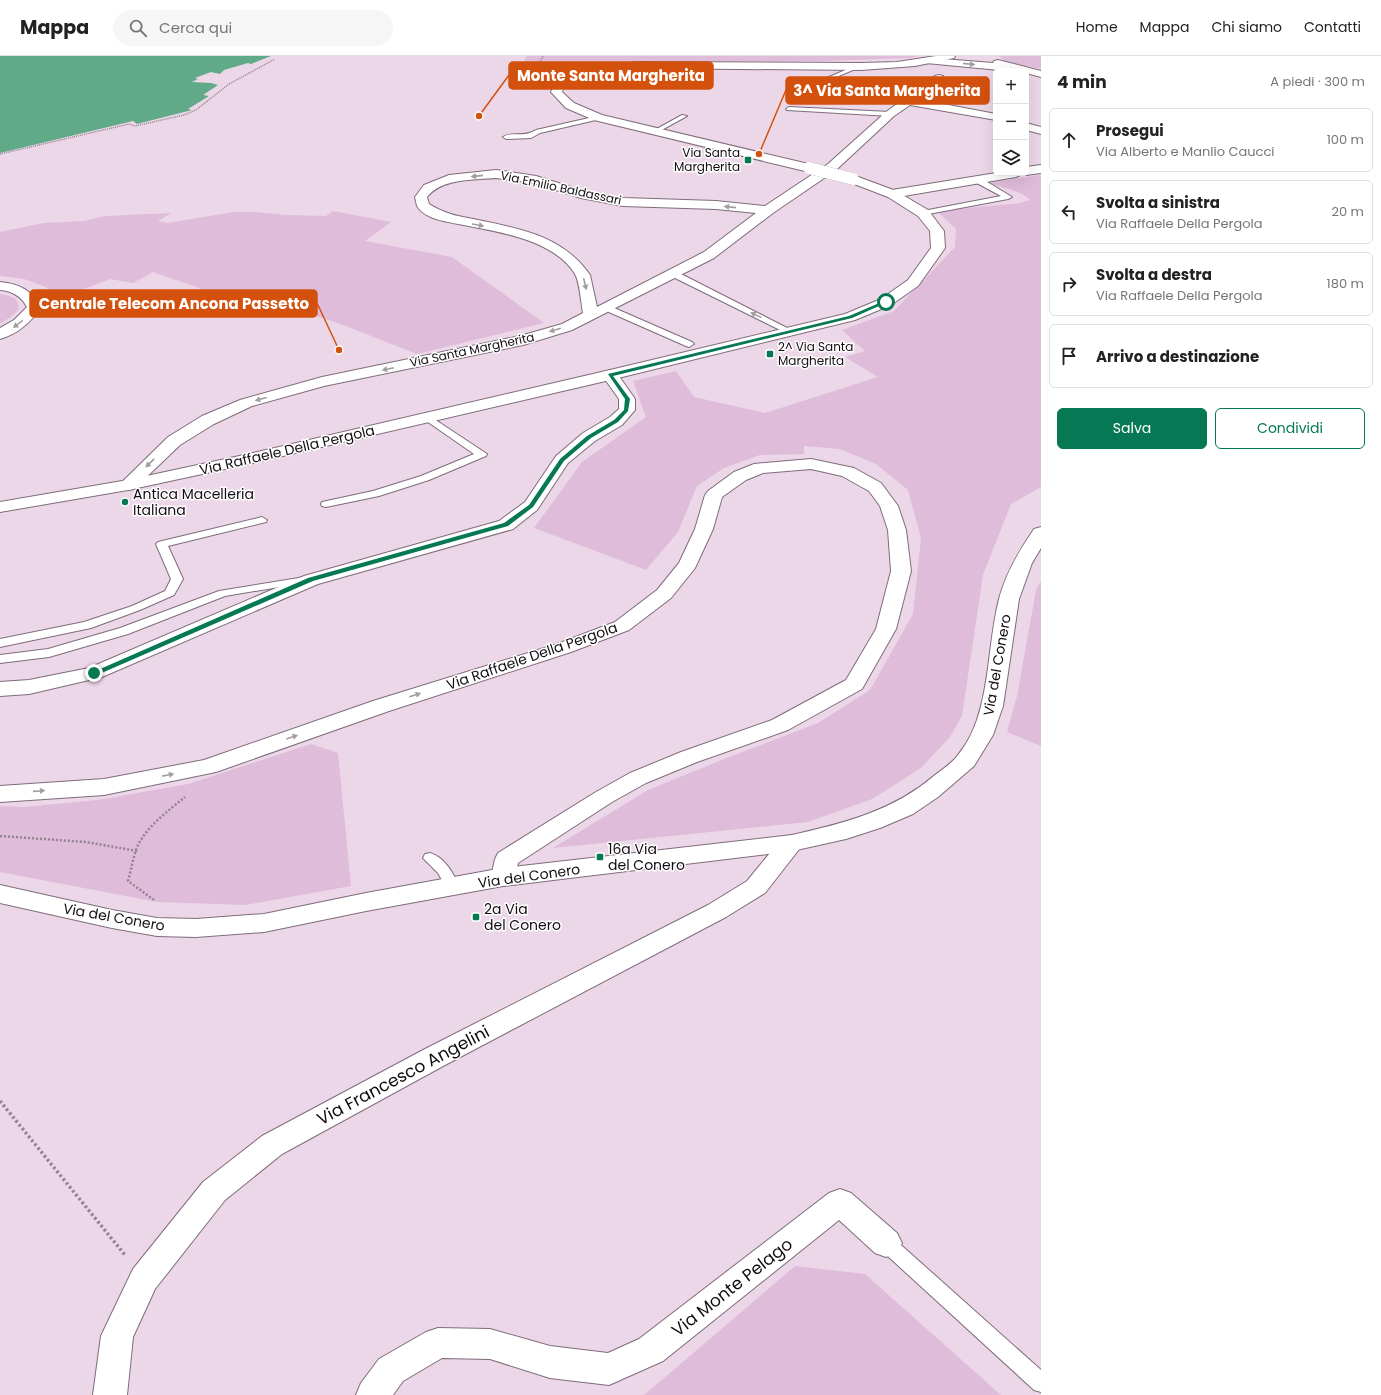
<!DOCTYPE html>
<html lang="it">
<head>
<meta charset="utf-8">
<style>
  :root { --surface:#fff; --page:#f6f6f6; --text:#222; --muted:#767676; --line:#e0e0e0; --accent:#067954 }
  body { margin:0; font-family:Poppins,sans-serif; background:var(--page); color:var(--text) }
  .controls { position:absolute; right:12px; top:12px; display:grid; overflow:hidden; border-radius:6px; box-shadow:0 4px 16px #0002 }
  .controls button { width:36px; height:36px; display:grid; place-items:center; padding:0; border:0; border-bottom:1px solid var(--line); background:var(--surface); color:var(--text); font:20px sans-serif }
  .stop { position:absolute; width:12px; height:12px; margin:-9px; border:3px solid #067954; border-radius:50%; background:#fff }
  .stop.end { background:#067954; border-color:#fff; box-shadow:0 1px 4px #0008 }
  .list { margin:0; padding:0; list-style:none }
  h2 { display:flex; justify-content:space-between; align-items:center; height:52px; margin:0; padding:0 16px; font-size:17px }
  h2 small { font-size:13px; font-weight:400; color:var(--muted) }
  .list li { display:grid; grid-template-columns:26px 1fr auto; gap:12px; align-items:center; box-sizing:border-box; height:64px; margin:0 8px 8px; padding:0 8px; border:1px solid var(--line); border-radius:6px }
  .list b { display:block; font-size:15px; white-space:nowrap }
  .list p { margin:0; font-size:13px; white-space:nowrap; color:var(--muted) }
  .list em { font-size:13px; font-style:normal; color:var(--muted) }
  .actions { display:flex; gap:8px; padding:12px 16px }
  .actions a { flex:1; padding:9px 0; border:1px solid var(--accent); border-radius:6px; text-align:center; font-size:14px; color:var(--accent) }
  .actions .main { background:var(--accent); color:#fff }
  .icon { flex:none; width:22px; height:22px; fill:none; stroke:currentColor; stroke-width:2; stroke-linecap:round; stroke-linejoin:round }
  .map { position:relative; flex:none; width:1041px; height:1339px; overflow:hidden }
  header { display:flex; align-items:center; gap:24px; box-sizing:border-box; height:56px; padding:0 20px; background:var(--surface); border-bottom:1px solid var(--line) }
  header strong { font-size:19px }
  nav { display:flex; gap:22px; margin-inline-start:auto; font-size:14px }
  .search { width:280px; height:36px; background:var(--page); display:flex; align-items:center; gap:10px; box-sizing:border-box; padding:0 14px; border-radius:22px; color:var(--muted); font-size:15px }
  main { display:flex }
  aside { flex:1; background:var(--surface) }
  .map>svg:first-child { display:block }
  .green { fill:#dfbcda }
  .water { fill:#60aa89 }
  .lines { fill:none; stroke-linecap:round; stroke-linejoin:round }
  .lane-casing { stroke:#7e6c7b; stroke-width:2 }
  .street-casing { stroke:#7e6c7b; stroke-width:2 }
  .secondary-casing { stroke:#7e6c7b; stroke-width:2 }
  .path-far2 { stroke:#938490; stroke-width:1.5; stroke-dasharray:1 1; stroke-linecap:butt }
  .path-far1 { stroke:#938490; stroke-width:2.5; stroke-dasharray:2 2; stroke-linecap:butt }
  .path { stroke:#938490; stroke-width:3.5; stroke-dasharray:2.5 2.5; stroke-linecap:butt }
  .lane { fill:#fff; fill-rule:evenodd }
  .street { fill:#fff; fill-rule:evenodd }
  .secondary { fill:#fff; fill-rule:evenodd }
  .secondary-bridge-casing { stroke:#7e6c7b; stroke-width:12; stroke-linecap:butt }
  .secondary-bridge { stroke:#fff; stroke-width:12 }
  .oneway { fill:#a19ea0 }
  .route { fill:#067954 }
  .poi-dot { fill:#067954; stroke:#fff; stroke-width:1.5 }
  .labels { text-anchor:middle; stroke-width:3; stroke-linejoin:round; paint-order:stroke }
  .far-poi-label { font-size:12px; fill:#130d12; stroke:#fff; text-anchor:end }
  .far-street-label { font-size:12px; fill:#130d12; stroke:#fff }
  .street-label { font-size:14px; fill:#130d12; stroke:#fff }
  .poi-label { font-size:14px; fill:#130d12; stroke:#fff; text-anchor:start }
  .near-street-label { font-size:17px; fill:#130d12; stroke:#fff }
  .leader { fill:none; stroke:#d3510d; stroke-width:1.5 }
  .callout-dot { fill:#d3510d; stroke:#fff; stroke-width:1.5 }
  .callout { fill:#d3510d; stroke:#d3510d; stroke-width:1.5 }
  .callout-label { font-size:15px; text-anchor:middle; font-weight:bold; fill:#fff }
</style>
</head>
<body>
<header>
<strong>Mappa</strong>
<div class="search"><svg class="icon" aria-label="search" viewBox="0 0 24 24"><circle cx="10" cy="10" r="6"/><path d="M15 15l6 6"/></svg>Cerca qui</div>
<nav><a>Home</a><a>Mappa</a><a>Chi siamo</a><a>Contatti</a></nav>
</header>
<main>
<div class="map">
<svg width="1041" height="1339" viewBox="0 0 1041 1339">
  <rect width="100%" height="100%" fill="#ecd7e8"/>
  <!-- green -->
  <g class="green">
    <path d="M527,0H919L909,2L823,5H629L555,16L508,33L519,23L521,10Z"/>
    <path d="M999,0H1041V13L1005,5Z"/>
    <path d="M1041,119V431L1011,448L983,519L962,660L950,681L921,712L872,743L808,766L553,792L648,734L729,701L818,667L870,634L913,558L921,482L908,434L876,408L840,393L804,390V398L760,399L724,412L697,430L678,476L646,514L534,472L582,406L646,361L633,325L676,315L694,341L765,357L878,321L845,301L865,295L842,274L894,255L955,191L956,173L939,157L955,153L1020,147L1030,144C1019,133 1003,133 989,127Z"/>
    <path d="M333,155L391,166L365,185L452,201L544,267L417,298L343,269L254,239L236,235L219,239L153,216L133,227L110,223L84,233L104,240L59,247L46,231L24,223L0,220V176L44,167L85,165L104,160L171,157L158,165L167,167L234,156H255L286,159L326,160Z"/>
    <path d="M0,238C10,240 19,241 19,253L12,260L0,268Z"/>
    <path d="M1041,525V690L1007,676L1017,640L1036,534Z"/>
    <path d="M311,688L338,697L351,830L245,849L157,846L0,816V750L23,751L98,744L188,728Z"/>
    <path d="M795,1210L865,1218L1001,1339H644Z"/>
  </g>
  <!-- water -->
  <path class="water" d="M0,0H271L251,8L248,7L224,14L220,18L211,16L195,22L198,23L192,26L211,27L218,29L203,39L209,40L188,53L192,54L137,68L133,65L0,97Z"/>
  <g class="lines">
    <defs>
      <g id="lane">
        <path d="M855,10L860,11L796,38L791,37Z"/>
        <path d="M789,51L890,56L893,58L890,60L787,54L786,53Z"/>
        <path d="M682,59L687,60L658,76L653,75Z"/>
        <path d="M598,60L600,61V63L540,77L531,82L506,83L503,81C511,75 524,82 536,74Z"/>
        <path d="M973,121H979L1012,141L1008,143L923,159L919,157L923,155L1001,140L973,125Z"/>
        <path d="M671,216H677L795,276L791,279L788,278L671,220L670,218Z"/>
        <path d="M605,248L692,286L694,288L689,291L686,290L602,253L601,251Z"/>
        <path d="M428,359L487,398L486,400L429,424L379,440L326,451L322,450L321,448L322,446L373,435L421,420L474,398L425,364L423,362Z"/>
        <path d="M262,461L267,464L266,466L168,490L183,523L174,539L140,554L91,572L0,591V583L84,566L132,550L165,535L171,523L156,488L158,486Z"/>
        <path d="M305,521L309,522L311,524L309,526L225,540L128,578L49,601L0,607V599L48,593L120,572L219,535Z"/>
        <path d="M430,797C446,802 453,818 460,831L458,835L453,836L448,835L438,817L423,802L425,798Z"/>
        <path d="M886,1179L892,1181L1041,1314V1336L1034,1334L880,1193L877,1187L880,1181Z"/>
      </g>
      <g id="street">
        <path d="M930,2L993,7L994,5L998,4L1041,15V21L1026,17V15H1010L926,7L925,5L926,3Z"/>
        <path d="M939,19L943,20L944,22L943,24L917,43L996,58V64L910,49L894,60L836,114L773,157L714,202L572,274L523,289L324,330L252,350L214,368L180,389L134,433L128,434L122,433L119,429L168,381L202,360L240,344L322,321L520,280L562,268L583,257C581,247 580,227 575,218C554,183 494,175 458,168C444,165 425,163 417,150L415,141L424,129L449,119L496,114L536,120L587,136L623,142L716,145L765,150L828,108L886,56L935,20ZM496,122L534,127L581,142L623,150L716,153L756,157L704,196L597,251L590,219C563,180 521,173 478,164C458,160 447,159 429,148L427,141C442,122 474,124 496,122Z"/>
        <path d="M1026,67L1041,71V78L1026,74Z"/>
        <path d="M1041,109V117L1026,119L1022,118L1016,121L892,142L888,141L886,138L888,135L892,134L996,117H1026V111Z"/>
        <path d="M610,314L616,316L635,343V354L622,369L595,385L568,407L537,454L513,473L318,528L102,621L29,638L0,640V626L29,624L89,612L304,520L499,465L525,446L556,400L583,377L610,361L619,353V343L602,319L604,316Z"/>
        <path d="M811,403L854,412L881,427L898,450L906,474L911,515L896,573L862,633L788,674L697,706L646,727L612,746L518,807L515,821L512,827L503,830L494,827L491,821L495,803L498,797L596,736L630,717L681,696L772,664L846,624L876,573L891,515L888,474L880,450L869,435L842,420L811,413L763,417L746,424L722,441L713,473L695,512L671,542L629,574L571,596L389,655L216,716L104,739L0,746V730L104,723L204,704L373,645L557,588L615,566L657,534L679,507L695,473L705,439L708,435L734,416L754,408Z"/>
        <path d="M792,779L801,781L804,787L765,837L726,861L445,1009L282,1098L225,1144L155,1233L133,1281L127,1339H93L101,1280L133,1213L203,1126L262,1080L425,993L708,849L747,825L783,781Z"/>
        <path d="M840,1133L851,1137L897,1177L902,1187L897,1197L886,1201L875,1197L839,1164L663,1305L609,1329L550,1322L490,1303L442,1302L403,1325L393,1339H356L361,1327L379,1303L426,1276L438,1272L490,1273L550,1290L608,1297L639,1283L829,1137Z"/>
      </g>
      <g id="secondary">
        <path d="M936,0H955L954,2L915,10L861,14L636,12C611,15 587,19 564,30L562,36L574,47L602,59L813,109L815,112L813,115L809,116L594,64L566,52L551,36C552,33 554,28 557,25C574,13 615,8 636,6L861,7L897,6Z"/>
        <path d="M853,119L896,135L928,154L944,175L945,192L918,230L891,249L855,264L610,324L244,409L128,434L0,456V446L128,424L244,399L610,314L845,258L881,243L908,224L931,192L930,175L918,160L888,141L849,126L847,123L849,120Z"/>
        <path d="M0,226C19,228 32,234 41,251C31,266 18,278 0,283V272L14,264L27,251C21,240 12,235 0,234Z"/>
        <path d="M1041,471V492L1032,507L1019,543L1003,650L993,679L974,710L938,741L913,758L880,772L846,783L792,795L503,830L366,855L264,876L196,881L157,880L112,872L0,847V829L112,854L157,862L196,863L264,858L366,837L503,812L792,779C845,767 893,755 935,719C943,713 952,707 958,699C969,686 977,667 981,650C990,615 990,578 999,543C1006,517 1019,495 1034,473Z"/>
      </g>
    </defs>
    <!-- lane casing -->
    <use href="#lane" class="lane-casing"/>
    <!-- street casing -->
    <use href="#street" class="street-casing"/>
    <!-- secondary casing -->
    <use href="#secondary" class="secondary-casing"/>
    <!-- path-far2 -->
    <g class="path-far2">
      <path d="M543,0L538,10L546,13"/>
      <path d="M0,98L129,68L135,70L184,59L196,54L229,28L275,3"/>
    </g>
    <!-- path-far1 -->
    <g class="path-far1">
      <path d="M0,780L86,786L137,795"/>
      <path d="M154,844L128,825C131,814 133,802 137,791C147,770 168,755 185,741"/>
    </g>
    <!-- path -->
    <path class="path" d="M0,1045L125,1199"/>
    <!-- lane -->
    <use href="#lane" class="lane"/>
    <!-- street -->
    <use href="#street" class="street"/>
    <!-- secondary -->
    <use href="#secondary" class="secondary"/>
    <defs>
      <path id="secondary-bridge" d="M809,112L853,123"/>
    </defs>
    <!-- secondary-bridge casing -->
    <use href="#secondary-bridge" class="secondary-bridge-casing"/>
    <!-- secondary-bridge -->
    <use href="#secondary-bridge" class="secondary-bridge"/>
  </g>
  <!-- one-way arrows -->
  <defs><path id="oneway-solid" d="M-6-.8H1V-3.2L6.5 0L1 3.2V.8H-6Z"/></defs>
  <g class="oneway">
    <use href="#oneway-solid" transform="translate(969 8) rotate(6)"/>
    <use href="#oneway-solid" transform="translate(477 120) rotate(174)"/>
    <use href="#oneway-solid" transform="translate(730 151) rotate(-174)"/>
    <use href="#oneway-solid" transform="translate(478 169) rotate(10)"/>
    <use href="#oneway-solid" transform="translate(585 228) rotate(77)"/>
    <use href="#oneway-solid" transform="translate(756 259) rotate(-154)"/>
    <use href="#oneway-solid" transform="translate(18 268) rotate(143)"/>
    <use href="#oneway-solid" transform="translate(555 274) rotate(164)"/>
    <use href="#oneway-solid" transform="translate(388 313) rotate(168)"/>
    <use href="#oneway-solid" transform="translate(261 343) rotate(165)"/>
    <use href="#oneway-solid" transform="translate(150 407) rotate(136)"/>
    <use href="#oneway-solid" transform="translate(415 639) rotate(-18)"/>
    <use href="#oneway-solid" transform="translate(292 681) rotate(-19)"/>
    <use href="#oneway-solid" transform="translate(168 719) rotate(-11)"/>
    <use href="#oneway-solid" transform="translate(39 735) rotate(-4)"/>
  </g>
  <!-- route -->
  <path class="route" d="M884,245L888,246L852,262L613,320L630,343L628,355L618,366L591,382L564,405L533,451L508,470L313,525L97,619L91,617L308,522L504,467L529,449L560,403L587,380L614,364L624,354L625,343L608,318L849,260Z"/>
  <!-- markers -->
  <g class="poi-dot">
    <rect x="744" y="100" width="8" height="8" rx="2"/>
    <rect x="766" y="294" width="8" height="8" rx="2"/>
    <circle cx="125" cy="446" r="4"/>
    <rect x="596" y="797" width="8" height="8" rx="2"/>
    <rect x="472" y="857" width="8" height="8" rx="2"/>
  </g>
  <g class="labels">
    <!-- far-poi labels -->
    <g class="far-poi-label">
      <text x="740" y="101">Via Santa<tspan x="740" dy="14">Margherita</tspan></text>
      <text x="778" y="295" text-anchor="start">2^ Via Santa<tspan x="778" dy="14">Margherita</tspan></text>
    </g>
    <!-- far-street labels -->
    <g class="far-street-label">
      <text transform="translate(561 132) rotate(12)" y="4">Via Emilio Baldassari</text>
      <text transform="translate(472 294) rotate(-12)" y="4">Via Santa Margherita</text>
    </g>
    <!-- street labels -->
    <g class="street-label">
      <text transform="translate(287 394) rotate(-13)" y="5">Via Raffaele Della Pergola</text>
      <text transform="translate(532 600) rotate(-19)" y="5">Via Raffaele Della Pergola</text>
      <text transform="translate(997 609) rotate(-80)" y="5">Via del Conero</text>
      <text transform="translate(529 820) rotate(-8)" y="5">Via del Conero</text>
      <text transform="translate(114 861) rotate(10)" y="5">Via del Conero</text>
    </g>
    <!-- poi labels -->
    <g class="poi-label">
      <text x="133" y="443">Antica Macelleria<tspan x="133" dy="16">Italiana</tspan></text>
      <text x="608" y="798">16a Via<tspan x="608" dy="16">del Conero</tspan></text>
      <text x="484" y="858">2a Via<tspan x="484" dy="16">del Conero</tspan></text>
    </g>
    <!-- near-street labels -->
    <g class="near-street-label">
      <text transform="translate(403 1019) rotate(-28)" y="6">Via Francesco Angelini</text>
      <text transform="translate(732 1231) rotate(-38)" y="6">Via Monte Pelago</text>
    </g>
  </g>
  <!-- callouts -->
  <path class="leader" d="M479 60L509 19M759 98L786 34M339 294L317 247"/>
  <g class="callout-dot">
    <circle cx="479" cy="60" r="4"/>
    <circle cx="759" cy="98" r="4"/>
    <circle cx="339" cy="294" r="4"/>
  </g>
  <g class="callout">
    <rect x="509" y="6" width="204" height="27" rx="4"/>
    <rect x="786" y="21" width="203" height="27" rx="4"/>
    <rect x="30" y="234" width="287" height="27" rx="4"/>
  </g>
  <g class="callout-label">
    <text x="611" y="25">Monte Santa Margherita</text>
    <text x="887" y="40">3^ Via Santa Margherita</text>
    <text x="174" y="253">Centrale Telecom Ancona Passetto</text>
  </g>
</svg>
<div class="controls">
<button>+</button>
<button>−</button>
<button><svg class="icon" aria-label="layers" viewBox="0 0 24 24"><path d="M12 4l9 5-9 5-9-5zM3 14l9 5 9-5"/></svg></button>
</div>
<div class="stop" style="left:886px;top:246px"></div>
<div class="stop end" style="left:94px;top:617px"></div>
</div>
<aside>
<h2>4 min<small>A piedi · 300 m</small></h2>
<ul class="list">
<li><svg class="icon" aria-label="ahead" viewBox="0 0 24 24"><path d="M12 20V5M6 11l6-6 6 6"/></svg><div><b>Prosegui</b><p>Via Alberto e Manlio Caucci</p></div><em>100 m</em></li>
<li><svg class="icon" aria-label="left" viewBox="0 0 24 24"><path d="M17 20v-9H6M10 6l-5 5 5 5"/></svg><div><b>Svolta a sinistra</b><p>Via Raffaele Della Pergola</p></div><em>20 m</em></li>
<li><svg class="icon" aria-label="right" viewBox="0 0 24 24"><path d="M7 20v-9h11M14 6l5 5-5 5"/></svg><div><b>Svolta a destra</b><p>Via Raffaele Della Pergola</p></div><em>180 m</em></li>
<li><svg class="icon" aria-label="arrive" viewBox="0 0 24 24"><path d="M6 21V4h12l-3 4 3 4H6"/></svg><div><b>Arrivo a destinazione</b></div></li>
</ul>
<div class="actions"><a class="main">Salva</a><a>Condividi</a></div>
</aside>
</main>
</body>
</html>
